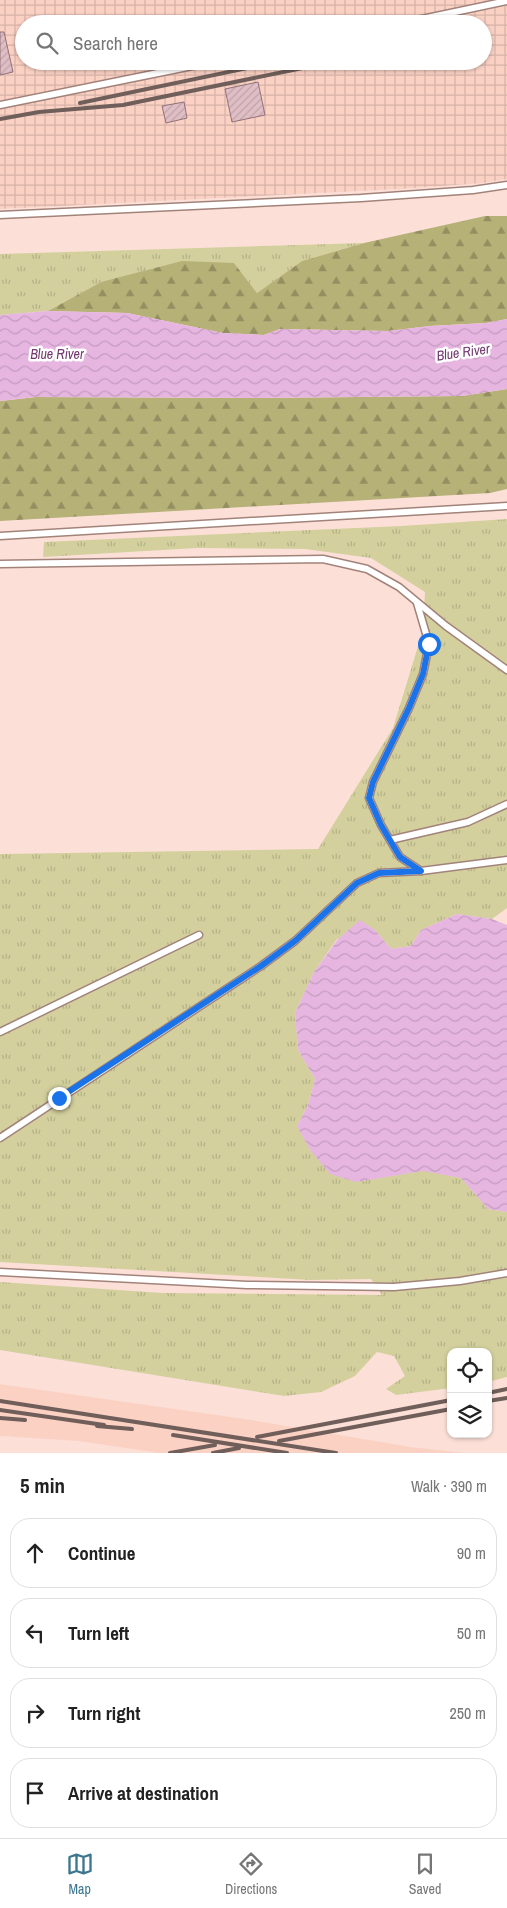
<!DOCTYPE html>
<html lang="en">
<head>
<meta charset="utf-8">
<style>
  :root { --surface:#fff; --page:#f6f6f6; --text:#222; --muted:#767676; --line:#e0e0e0; --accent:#3c768f }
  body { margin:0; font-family:"Archivo Narrow",sans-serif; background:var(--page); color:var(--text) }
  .controls { position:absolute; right:15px; bottom:15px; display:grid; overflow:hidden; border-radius:10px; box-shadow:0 1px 4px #0004 }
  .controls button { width:45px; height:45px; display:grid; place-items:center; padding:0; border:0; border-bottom:1px solid var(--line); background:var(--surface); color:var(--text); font:25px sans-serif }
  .stop { position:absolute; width:15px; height:15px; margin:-11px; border:4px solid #1a73e8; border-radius:50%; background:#fff }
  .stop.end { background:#1a73e8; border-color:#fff; box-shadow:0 1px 5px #0008 }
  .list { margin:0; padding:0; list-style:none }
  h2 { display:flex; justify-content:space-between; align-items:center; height:65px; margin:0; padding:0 20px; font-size:21px }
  h2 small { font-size:16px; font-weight:400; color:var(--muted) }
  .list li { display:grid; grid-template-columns:32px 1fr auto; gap:15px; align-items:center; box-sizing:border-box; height:70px; margin:0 10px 10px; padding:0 10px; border:1px solid var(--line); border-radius:20px }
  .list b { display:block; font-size:19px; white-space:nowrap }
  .list em { font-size:16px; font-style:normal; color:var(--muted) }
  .icon { flex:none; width:28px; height:28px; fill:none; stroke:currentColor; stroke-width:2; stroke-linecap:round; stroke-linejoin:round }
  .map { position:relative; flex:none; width:507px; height:1453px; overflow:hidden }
  .search { position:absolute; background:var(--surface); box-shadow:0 1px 4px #0004; left:15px; right:15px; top:15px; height:55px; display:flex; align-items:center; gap:12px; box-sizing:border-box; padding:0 18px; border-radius:28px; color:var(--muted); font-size:19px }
  .sheet { height:385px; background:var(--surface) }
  nav { display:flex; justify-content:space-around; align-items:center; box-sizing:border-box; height:70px; border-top:1px solid var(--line); background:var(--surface); font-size:14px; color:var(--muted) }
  nav a { display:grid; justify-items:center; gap:2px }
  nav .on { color:var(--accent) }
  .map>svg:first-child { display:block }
  .built { fill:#fbd1c4 }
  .industrial { fill:url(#industrial-grid); fill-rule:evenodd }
  .grass { fill:url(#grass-tufts) }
  .forest { fill:url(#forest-firs) }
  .water { fill:url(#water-waves) }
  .building { fill:url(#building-hatch); stroke:#917179 }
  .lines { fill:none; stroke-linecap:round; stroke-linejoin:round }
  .lane-casing { stroke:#a2837a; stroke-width:9 }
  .lane { stroke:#fff; stroke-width:6 }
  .rail { stroke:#6f5e59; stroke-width:4 }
  .route { stroke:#1a73e8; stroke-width:6 }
  .labels { text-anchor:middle; stroke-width:5; stroke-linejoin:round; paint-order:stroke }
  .water-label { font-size:14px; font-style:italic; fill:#71386d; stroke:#fff }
</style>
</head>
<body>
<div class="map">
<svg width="507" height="1453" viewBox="0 0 507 1453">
  <defs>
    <pattern id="industrial-grid" width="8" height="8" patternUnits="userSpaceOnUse" patternTransform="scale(1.25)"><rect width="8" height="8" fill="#fbd1c4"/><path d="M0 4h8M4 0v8" fill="none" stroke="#d7b3a8"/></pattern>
    <pattern id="grass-tufts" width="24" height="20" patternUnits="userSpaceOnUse" patternTransform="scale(1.25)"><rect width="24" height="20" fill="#d3d09e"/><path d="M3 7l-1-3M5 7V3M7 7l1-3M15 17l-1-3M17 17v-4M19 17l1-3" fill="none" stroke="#b5b287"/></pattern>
    <pattern id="forest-firs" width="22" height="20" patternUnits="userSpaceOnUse" patternTransform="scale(1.25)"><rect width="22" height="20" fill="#b6b176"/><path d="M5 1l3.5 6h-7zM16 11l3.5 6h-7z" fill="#948f60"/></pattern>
    <pattern id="water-waves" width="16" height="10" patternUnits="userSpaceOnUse" patternTransform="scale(1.25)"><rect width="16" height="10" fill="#e6b6e1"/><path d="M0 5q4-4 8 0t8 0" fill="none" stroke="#c59cc0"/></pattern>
    <pattern id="building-hatch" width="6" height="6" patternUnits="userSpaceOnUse" patternTransform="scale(1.25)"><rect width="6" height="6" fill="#e0bec5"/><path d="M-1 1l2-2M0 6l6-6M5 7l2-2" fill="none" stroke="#c0a3a8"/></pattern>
  </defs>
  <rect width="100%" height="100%" fill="#fce0d8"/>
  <!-- built -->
  <path class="built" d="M0,1384L245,1419L411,1447L465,1453H159L78,1441L0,1436Z"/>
  <!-- industrial -->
  <path class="industrial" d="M0,0H507V179L483,183L401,189L0,209ZM24,24H483V61H24Z"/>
  <!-- grass -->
  <g class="grass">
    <path d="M364,243L302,261L257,293L234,263L101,282L48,311L0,315V254Z"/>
    <path d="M507,519V908L492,919L457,914L421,930L411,946L391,949L375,930L337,939L314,972L295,1013L298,1050L315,1079L308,1105L297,1126L356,1182L423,1170L462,1178L488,1209L507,1212V1377L488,1382V1352H451V1388L396,1395L386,1389L405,1376L394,1356L377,1352L355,1376L321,1392L284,1396L0,1350V1282L163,1293L382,1295L371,1279L311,1280L0,1262V854L318,849L393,728L423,630L425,592L371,558L305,549L197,548L43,557L44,542L401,526Z"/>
  </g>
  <!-- forest -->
  <g class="forest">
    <path d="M485,216H507V319L486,323L430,326L388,331L280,329L264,335L223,333L127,313L48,311L101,282L182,261L234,263L257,293L302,261L364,243Z"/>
    <path d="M507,389V489L490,493L0,521V401L36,397L256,398L462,396Z"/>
  </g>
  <!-- water -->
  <g class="water">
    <path d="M48,311L127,313L223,333L264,335L280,329L388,331L430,326L486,323L507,319V389L462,396L256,398L36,397L0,401V315Z"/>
    <path d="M457,914L492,919L507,925V1212L488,1209L461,1178L423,1171L356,1182L330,1174L310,1150L297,1126L308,1105L315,1079L298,1050L295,1013L314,972L338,939L360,920L375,930L391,949L411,946L421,930Z"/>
  </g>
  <!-- building -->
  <g class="building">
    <path d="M0,32H4L13,72L0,75Z"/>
    <path d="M258,82L265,115L232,122L225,89Z"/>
    <path d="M184,102L187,118L166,123L162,106Z"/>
  </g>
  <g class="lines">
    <defs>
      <g id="lane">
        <path d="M398,24L507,1"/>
        <path d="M0,105L217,61"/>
        <path d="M0,215L361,198L473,190L507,185"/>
        <path d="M0,536L507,506"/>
        <path d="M0,564L323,559L367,569L399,587L446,626L507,670"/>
        <path d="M417,603L429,644L423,674L409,708L373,782L369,798L381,825L400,857L421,871"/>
        <path d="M390,840L468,822L507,804"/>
        <path d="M0,1032L199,935"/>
        <path d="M0,1138L261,966L295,941L357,883L379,873L421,871L507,860"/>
        <path d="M0,1272L247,1285L394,1287L460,1281L507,1273"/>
      </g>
    </defs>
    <!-- lane casing -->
    <use href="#lane" class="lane-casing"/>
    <!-- lane -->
    <use href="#lane" class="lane"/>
    <!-- rail -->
    <g class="rail">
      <path d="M80,103L281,61"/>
      <path d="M0,119L39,112L123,105L337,61"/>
      <path d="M488,1393L507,1389"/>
      <path d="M0,1401L336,1453"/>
      <path d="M488,1401L507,1398"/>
      <path d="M0,1410L104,1425"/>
      <path d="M0,1418L25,1420"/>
      <path d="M97,1426L132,1429"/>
      <path d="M173,1435L287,1453"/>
      <path d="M257,1437L451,1400"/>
      <path d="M279,1441L451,1409"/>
      <path d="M170,1453L215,1445"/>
      <path d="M213,1453L239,1448"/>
    </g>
  </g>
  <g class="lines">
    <!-- route -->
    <path class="route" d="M59,1098L261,966L295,941L357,883L379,873L421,871L400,857L381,825L369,798L373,782L409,708L423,674L429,644"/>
  </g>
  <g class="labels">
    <!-- water labels -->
    <g class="water-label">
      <text transform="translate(463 352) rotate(-8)" y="5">Blue River</text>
      <text x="57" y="359">Blue River</text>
    </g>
  </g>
</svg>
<div class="controls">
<button><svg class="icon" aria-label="locate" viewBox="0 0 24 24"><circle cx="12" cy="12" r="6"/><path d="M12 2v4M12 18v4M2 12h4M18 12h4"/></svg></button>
<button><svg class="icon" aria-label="layers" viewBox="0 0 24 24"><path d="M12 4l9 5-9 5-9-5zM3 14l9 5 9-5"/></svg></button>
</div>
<div class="stop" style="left:429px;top:644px"></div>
<div class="stop end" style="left:59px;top:1098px"></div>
<div class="search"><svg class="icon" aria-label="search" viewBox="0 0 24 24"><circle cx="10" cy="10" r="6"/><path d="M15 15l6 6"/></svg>Search here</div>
</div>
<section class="sheet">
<h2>5 min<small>Walk · 390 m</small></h2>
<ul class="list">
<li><svg class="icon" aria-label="ahead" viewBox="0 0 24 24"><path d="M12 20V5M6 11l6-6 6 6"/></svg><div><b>Continue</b></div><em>90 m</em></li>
<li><svg class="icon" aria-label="left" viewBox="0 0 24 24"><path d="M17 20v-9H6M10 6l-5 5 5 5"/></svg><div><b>Turn left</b></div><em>50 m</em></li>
<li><svg class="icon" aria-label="right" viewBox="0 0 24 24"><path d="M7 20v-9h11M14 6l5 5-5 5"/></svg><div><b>Turn right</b></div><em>250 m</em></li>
<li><svg class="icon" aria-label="arrive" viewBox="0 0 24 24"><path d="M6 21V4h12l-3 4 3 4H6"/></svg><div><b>Arrive at destination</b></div></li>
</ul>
</section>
<nav>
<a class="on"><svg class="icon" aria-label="map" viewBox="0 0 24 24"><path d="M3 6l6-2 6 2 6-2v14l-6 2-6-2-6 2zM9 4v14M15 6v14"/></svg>Map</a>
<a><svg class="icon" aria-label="directions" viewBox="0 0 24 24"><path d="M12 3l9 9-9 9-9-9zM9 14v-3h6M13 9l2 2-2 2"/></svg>Directions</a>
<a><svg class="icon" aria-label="saved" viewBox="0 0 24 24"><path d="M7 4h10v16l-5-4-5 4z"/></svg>Saved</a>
</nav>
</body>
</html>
